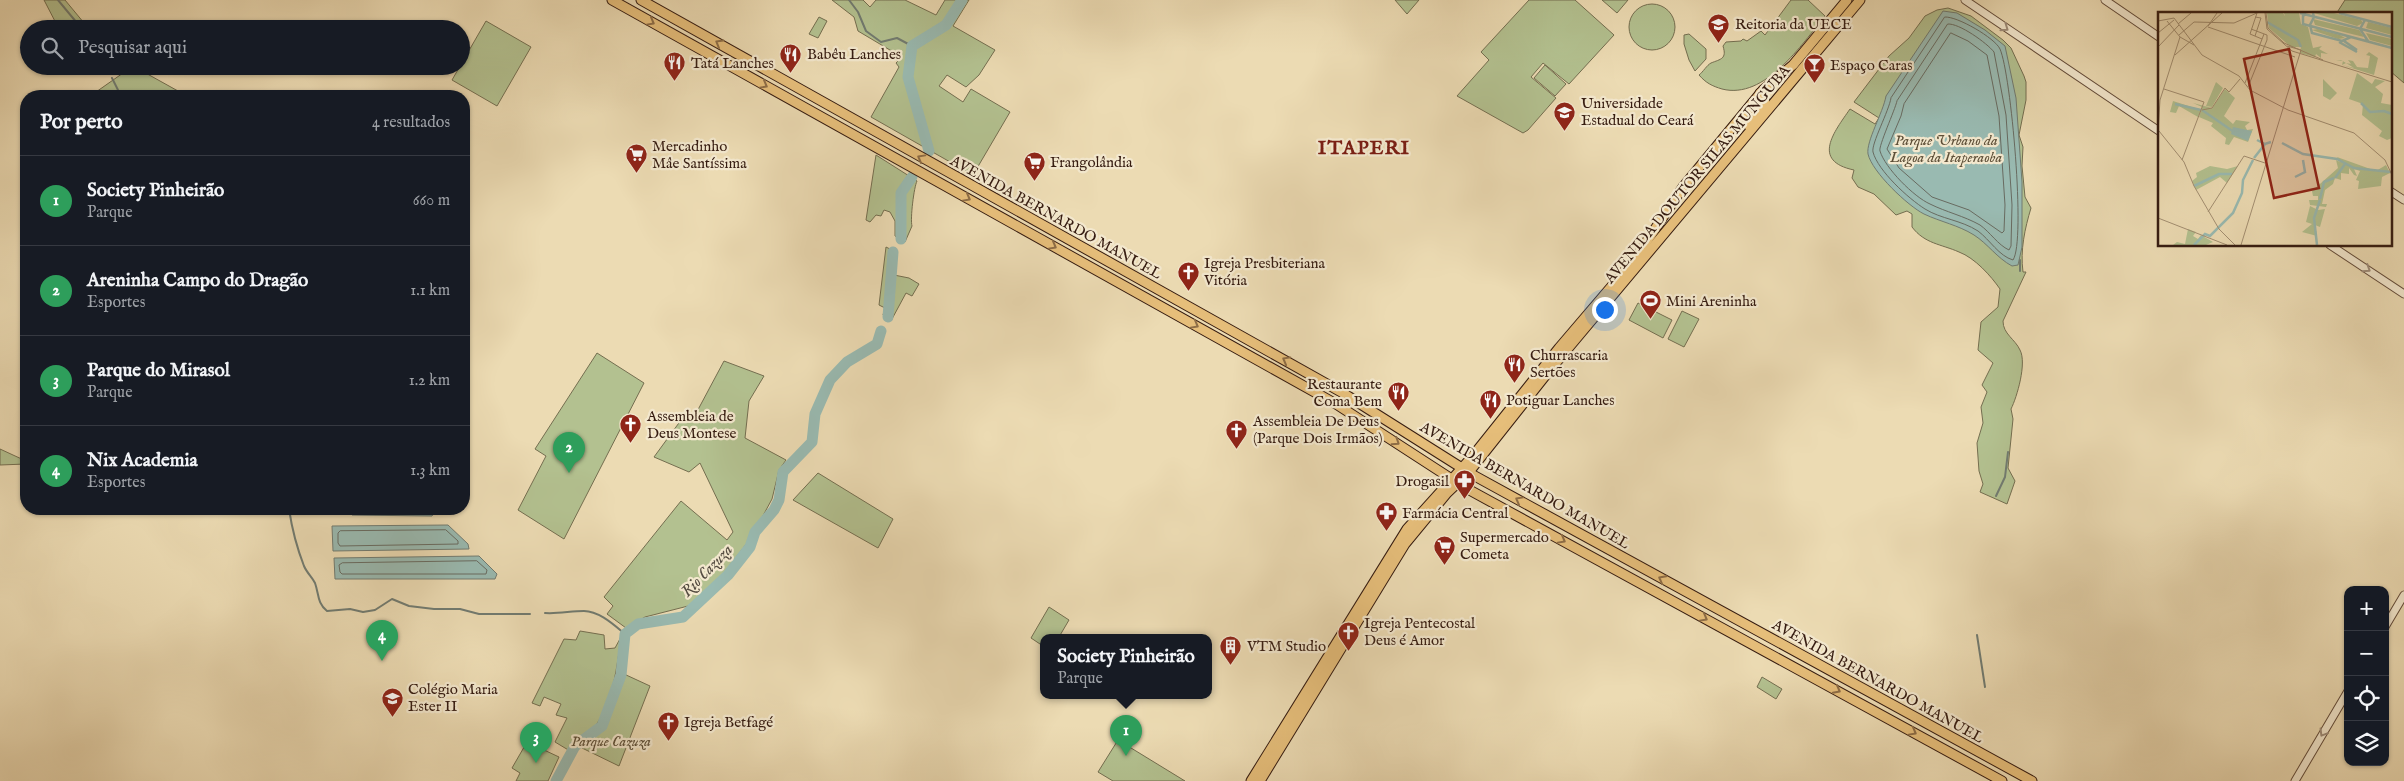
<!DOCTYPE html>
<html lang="pt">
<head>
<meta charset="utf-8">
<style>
  :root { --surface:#171b24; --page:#242831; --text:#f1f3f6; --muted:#9ea1a6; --line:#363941; --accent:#ea580c }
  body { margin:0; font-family:"IM FELL English",serif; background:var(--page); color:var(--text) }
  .controls { position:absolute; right:15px; bottom:15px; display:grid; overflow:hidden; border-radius:10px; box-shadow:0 1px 4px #0004 }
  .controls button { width:45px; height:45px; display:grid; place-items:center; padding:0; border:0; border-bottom:1px solid var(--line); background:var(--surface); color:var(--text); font:25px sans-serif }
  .you { position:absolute; left:1604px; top:309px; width:18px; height:18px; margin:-12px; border:4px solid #fff; border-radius:50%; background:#1a73e8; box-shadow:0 0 0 8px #1a73e833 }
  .badge { display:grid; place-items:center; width:32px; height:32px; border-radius:50%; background:var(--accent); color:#fff; font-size:16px; font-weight:700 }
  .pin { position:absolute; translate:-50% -41px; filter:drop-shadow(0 1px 2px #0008) }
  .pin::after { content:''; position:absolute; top:26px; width:18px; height:15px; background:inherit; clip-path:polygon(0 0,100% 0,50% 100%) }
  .popup { position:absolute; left:1040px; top:634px; width:172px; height:65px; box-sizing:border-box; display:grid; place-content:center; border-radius:10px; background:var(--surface); filter:drop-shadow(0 1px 4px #0005); font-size:16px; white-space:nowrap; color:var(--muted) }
  .popup b { font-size:19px; color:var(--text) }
  .popup::after { content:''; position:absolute; left:50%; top:100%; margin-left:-10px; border:10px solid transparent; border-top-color:var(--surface) }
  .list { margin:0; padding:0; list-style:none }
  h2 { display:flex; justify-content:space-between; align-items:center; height:65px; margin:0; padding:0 20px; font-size:21px }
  h2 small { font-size:16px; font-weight:400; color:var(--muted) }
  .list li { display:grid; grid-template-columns:32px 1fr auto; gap:15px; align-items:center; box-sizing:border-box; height:90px; padding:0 20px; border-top:1px solid var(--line) }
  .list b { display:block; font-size:19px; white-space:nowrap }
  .list p { margin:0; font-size:16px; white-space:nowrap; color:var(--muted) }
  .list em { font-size:16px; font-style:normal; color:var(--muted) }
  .icon { flex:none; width:28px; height:28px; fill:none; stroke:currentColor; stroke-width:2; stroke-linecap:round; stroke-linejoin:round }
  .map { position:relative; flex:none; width:2404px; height:781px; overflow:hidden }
  .search { position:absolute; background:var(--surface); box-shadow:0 1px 4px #0004; left:20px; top:20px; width:450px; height:55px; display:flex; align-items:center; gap:12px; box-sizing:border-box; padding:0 18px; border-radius:28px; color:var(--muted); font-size:19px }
  .panel { position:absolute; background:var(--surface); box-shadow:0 1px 4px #0004; left:20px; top:90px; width:450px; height:425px; border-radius:20px }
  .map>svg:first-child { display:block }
  .green { fill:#b3c190; stroke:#746e50 }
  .water { fill:#99bab1; stroke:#717b71 }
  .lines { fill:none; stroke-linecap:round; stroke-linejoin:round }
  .shore { stroke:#686b61; stroke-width:1 }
  .stream { stroke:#717b71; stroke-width:2 }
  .river { stroke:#99bab1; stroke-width:11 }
  .minor-casing { stroke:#644c3a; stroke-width:9 }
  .major-casing { stroke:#361c11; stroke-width:11 }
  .minor { stroke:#f3e8ce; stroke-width:7 }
  .major { stroke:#e6be7a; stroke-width:9 }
  .oneway { stroke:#8e6d46 }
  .oneway2 { stroke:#9e8c79 }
  .labels { text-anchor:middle; stroke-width:4.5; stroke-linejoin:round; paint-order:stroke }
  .poi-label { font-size:15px; fill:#361c11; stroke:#f3e8ce; text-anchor:start }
  .park-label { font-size:15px; font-style:italic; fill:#5c4e37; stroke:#f3e8ce }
  .street-label { font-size:15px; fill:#361c11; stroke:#f3e8ce }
  .water-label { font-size:16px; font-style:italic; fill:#544b41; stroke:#f3e8ce }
  .district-label { font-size:20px; font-weight:bold; letter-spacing:1px; fill:#7a1f14; stroke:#f3e8ce }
  .inset-river { fill:none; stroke:#99bab1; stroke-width:2.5 }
  .inset-road { fill:none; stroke:#a38f72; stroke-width:1 }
  .view { fill:#8f2418; fill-opacity:0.15; stroke:#8f2418; stroke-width:2.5 }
  .inset-edge { fill:none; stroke:#361c11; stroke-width:2.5 }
</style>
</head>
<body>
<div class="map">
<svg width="2404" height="781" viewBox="0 0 2404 781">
  <rect width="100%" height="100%" fill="#ecdbb3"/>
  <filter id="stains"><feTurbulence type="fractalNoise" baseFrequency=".004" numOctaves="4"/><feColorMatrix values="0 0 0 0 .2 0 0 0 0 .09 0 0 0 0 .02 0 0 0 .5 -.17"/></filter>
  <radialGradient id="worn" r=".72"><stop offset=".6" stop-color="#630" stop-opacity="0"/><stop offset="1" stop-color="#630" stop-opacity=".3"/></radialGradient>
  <!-- green -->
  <g class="green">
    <path d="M44,0H65L89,29H59Z"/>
    <path d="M832,0H863L870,7L876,0H905L936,15L945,0H969L953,26L995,50L979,75L966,87L947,75L939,86L963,102L971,89L1010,112L973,175L871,117L899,67L896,63L898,61L893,58L895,53L858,31L854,17Z"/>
    <path d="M1395,0H1419L1407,14Z"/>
    <path d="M1529,0H1575L1614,35L1569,84L1543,63L1531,77L1556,98L1528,130L1523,133L1457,96L1489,60L1481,52Z"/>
    <path d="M1602,0H1628L1617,13Z"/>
    <path d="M1791,0H1808L1825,16C1802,44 1765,100 1722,89C1712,86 1706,83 1699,75C1703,72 1707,65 1711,63C1721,59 1727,59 1723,46L1726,42L1741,41L1743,39L1747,41L1761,31L1765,35Z"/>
    <path d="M2345,0H2404V83L2390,71V14H2336Z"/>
    <circle cx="1652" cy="27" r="23"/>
    <path d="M1948,8L1971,16L2003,40L2011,48L2024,76L2026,82V100L2019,135L2023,147L2022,166L2025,197L2031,208C2025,228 2020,250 2023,272H2026L2003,321C2003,334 2015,339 2020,350C2027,363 2017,397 2011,409L2013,419L2008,468L2015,481L2007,504L1980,492L1983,484L1979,471L1977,443L1983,423L1981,407L1987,392L1982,385L1993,363L1978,350L1981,322L1998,307L2000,289C1991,276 1975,258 1959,252C1941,244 1925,244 1912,227V214L1907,211L1896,215L1874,194L1858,187L1852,178L1854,170C1811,161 1834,132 1850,109L1875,124L1879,118L1854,102L1889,56L1909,38L1925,16L1937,10Z"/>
    <path d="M819,17L827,21L818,38L809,34Z"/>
    <path d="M486,21L531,47L497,106L452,80Z"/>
    <path d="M1689,34L1706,49V59L1695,71L1689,60L1684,44V35Z"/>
    <path d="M1545,65L1566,84L1555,96L1534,78Z"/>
    <path d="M133,66L187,96H98L96,92Z"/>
    <path d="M876,155L917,181C914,187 910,219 912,226L905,242L895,236V221L890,212L884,210L881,216L876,215L870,222L866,220Z"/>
    <path d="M886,247L896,252L894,275L909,278L919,284L912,296L906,293L892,319L883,315L885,308L879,305Z"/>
    <path d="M1638,303L1672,320L1663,338L1629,320Z"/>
    <path d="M1682,311L1699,319L1684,347L1668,339Z"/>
    <path d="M597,353L644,383L564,539L518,510L546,456L535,449Z"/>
    <path d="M724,361L764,376L749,401L745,438L786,460L779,470L772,499L751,538L719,579L692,605L645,617L626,628L607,614L613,606L604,597L681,501L727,540L733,532L700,463L689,472L654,457L684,416L693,419Z"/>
    <path d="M0,449L26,461V464L0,465Z"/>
    <path d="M818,473L893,519L878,548L793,500Z"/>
    <path d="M1049,607L1069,620L1059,637H1044L1043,646L1031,638Z"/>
    <path d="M580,631L604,635L605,649L615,648L621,637C615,683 610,723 570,751L555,742L567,718L556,715L561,704L544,697L540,706L532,703L564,639L576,640Z"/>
    <path d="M624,674L650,686L619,766L582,748L603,727Z"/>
    <path d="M1762,677L1782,689L1776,699L1757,687Z"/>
    <path d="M1118,740L1185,781H1113L1098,772Z"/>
    <path d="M527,742L559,757L548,781H516L520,773L512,768Z"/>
  </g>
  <!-- water -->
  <g class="water">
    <path d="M1943,11L1957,13L1985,30L2005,46L2016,98L2022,182V247L2018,265L2012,266C1997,258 1988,244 1974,235C1958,225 1941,222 1924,214C1908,206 1872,172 1868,154C1866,141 1883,113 1886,96Z"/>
    <path d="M351,509H433L435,511L432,516L352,515Z"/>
    <path d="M448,525L468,544L469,549L333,551L332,526Z"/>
    <path d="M479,556L497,574L495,579H335L334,558Z"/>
  </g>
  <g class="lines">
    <!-- shore -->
    <g class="shore">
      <path d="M1945,17C1957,16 1995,38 2000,49C2011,74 2026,241 2013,260C1999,256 1990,240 1978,231C1961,220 1941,219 1925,209C1909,199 1878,171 1873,152C1871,144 1889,111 1891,98Z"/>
      <path d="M1948,24C1959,23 1987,43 1994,52L2006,115L2012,205L2011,246L2009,250C1998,245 1990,232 1980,225C1964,216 1946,212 1930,204C1914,197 1885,168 1880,151C1878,147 1895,110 1897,101Z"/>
      <path d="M1951,33L1968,41L1987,55L1999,116L2005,205L2004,231L2002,233L1969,210L1932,197L1899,168L1887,149L1901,116L1904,104Z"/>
      <path d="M356,509L427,511L430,509"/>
      <path d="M446,530L458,541V544L340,546L338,543V533L340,531Z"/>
      <path d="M477,561L487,570L486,574H342L340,572L339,565L342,563Z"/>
    </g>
    <!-- stream -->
    <g class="stream">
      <path d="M58,0L82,29"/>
      <path d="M849,0L858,12L866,31L881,42L897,38L912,46"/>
      <path d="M112,78L121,96"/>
      <path d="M2020,260V271"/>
      <path d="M1996,496L2005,477L2008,452"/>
      <path d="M289,509C292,529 297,548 304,566C307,573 312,577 315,583C319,594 317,603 327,611L350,609L363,612L375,610L392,599L409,606L434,609H460L479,614H530"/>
      <path d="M545,613C558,614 571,611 584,611C599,611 614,625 625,634"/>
      <path d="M1977,635L1985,687"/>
    </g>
    <!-- river -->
    <g class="river">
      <path d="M929,151L908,77L912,46L946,25L962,0"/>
      <path d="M901,239V193L912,177"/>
      <path d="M888,317L893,252"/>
      <path d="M556,781L575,746L602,726L621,675L625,634L638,624L683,617L728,575L750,547L755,532L774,510L779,500L783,472L812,442L815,414L830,380L847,362L877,344L881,331"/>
    </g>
    <defs>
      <g id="minor">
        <path d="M1965,0L2159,131"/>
        <path d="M2105,0L2159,37"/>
        <path d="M2390,191L2404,200"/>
        <path d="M2330,245L2404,294"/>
        <path d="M2385,627L2404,595"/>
        <path d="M2295,781L2348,691"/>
      </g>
      <g id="major">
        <path d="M612,0L1336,404L1464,487L2002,781"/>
        <path d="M641,0L1343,393L1473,475L2032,781"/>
        <path d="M1749,126L1751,120L1765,102L1760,93"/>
        <path d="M1251,781L1407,529L1472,457L1559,348L1635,259L1683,187L1763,90L1793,65L1847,0"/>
        <path d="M1260,781L1405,544L1447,493L1469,472L1549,371L1860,0"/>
      </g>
    </defs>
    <!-- minor casing -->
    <use href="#minor" class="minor-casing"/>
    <!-- major casing -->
    <use href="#major" class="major-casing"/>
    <!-- minor -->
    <use href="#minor" class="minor"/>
    <!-- major -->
    <use href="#major" class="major"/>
  </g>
  <!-- one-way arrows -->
  <defs><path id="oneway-chevron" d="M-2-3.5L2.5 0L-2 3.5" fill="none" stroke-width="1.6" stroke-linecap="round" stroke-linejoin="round" transform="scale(1.25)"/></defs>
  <g class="oneway">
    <use href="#oneway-chevron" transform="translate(651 22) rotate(29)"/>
    <use href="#oneway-chevron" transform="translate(719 43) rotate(-150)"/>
    <use href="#oneway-chevron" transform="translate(764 85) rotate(29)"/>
    <use href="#oneway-chevron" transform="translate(921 158) rotate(-151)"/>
    <use href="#oneway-chevron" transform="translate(967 198) rotate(29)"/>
    <use href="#oneway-chevron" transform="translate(1053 246) rotate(29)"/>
    <use href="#oneway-chevron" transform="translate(1195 325) rotate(29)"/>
    <use href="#oneway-chevron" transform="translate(1286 360) rotate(-151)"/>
    <use href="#oneway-chevron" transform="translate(1396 442) rotate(33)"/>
    <use href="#oneway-chevron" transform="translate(1519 500) rotate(-151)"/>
    <use href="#oneway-chevron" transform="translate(1562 540) rotate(29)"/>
    <use href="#oneway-chevron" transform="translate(1662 579) rotate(-152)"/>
    <use href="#oneway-chevron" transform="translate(1704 618) rotate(29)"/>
    <use href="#oneway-chevron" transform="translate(1837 690) rotate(28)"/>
    <use href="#oneway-chevron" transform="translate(1913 732) rotate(29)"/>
  </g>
  <g class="oneway2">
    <use href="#oneway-chevron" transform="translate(2005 28) rotate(35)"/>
    <use href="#oneway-chevron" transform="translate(2367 269) rotate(33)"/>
    <use href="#oneway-chevron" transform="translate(2323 733) rotate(121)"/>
  </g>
  <!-- icons -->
  <defs>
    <symbol id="university-pin" viewBox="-11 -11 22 30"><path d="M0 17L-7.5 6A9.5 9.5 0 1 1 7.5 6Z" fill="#8f2418" stroke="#f3e8ce"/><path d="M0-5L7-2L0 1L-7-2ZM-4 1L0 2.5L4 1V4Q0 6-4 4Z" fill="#fff"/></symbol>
    <symbol id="restaurant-pin" viewBox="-11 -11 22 30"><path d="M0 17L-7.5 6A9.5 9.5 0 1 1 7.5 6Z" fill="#8f2418" stroke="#f3e8ce"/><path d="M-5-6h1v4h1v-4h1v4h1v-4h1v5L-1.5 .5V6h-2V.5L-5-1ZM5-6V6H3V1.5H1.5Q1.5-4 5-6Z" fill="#fff"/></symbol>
    <symbol id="bar-pin" viewBox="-11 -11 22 30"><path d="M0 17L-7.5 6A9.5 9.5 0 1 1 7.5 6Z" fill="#8f2418" stroke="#f3e8ce"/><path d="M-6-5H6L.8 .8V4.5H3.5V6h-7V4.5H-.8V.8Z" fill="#fff"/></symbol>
    <symbol id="supermarket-pin" viewBox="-11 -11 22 30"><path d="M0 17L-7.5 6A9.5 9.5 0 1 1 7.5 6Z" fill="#8f2418" stroke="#f3e8ce"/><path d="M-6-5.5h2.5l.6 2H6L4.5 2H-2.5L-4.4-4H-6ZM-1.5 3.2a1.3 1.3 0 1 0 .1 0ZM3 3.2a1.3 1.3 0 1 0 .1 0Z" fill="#fff"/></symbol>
    <symbol id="church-pin" viewBox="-11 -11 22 30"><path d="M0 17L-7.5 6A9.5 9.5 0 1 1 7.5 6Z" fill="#8f2418" stroke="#f3e8ce"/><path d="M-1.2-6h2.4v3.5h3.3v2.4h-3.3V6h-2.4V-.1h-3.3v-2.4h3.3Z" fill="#fff"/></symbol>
    <symbol id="stadium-pin" viewBox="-11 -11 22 30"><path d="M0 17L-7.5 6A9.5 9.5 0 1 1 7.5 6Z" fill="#8f2418" stroke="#f3e8ce"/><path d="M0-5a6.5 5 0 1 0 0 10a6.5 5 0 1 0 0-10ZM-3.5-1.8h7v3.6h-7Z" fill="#fff"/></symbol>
    <symbol id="pharmacy-pin" viewBox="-11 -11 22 30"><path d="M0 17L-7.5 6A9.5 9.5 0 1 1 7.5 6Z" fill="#8f2418" stroke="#f3e8ce"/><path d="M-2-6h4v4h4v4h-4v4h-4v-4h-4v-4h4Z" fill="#fff"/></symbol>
    <symbol id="building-pin" viewBox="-11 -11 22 30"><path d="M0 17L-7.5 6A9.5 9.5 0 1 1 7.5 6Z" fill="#8f2418" stroke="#f3e8ce"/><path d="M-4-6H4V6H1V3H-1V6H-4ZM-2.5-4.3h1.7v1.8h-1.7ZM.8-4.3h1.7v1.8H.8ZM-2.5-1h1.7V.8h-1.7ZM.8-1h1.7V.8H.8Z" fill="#fff"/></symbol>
    <symbol id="school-pin" viewBox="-11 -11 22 30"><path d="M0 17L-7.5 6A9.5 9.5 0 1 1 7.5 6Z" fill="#8f2418" stroke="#f3e8ce"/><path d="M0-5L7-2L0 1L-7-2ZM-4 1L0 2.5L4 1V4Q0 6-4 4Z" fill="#fff"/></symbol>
  </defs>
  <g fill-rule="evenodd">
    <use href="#university-pin" x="1706" y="12" width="25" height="34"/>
    <use href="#restaurant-pin" x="778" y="42" width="25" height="34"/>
    <use href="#restaurant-pin" x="662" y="50" width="25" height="34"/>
    <use href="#bar-pin" x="1802" y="52" width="25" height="34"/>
    <use href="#university-pin" x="1552" y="100" width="25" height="34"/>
    <use href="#supermarket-pin" x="624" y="142" width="25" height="34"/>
    <use href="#supermarket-pin" x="1022" y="150" width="25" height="34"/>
    <use href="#church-pin" x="1176" y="260" width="25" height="34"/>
    <use href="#stadium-pin" x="1638" y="288" width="25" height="34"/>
    <use href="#restaurant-pin" x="1502" y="352" width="25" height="34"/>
    <use href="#restaurant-pin" x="1386" y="380" width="25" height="34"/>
    <use href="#restaurant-pin" x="1478" y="388" width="25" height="34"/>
    <use href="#church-pin" x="618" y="412" width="25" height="34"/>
    <use href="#church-pin" x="1224" y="418" width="25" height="34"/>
    <use href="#pharmacy-pin" x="1452" y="468" width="25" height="34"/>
    <use href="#pharmacy-pin" x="1374" y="500" width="25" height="34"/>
    <use href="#supermarket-pin" x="1432" y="534" width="25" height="34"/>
    <use href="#church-pin" x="1336" y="620" width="25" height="34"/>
    <use href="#building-pin" x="1218" y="634" width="25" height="34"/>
    <use href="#school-pin" x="380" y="686" width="25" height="34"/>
    <use href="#church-pin" x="656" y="710" width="25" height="34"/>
  </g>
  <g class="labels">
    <!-- poi labels -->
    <g class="poi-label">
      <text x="1735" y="29">Reitoria da UECE</text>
      <text x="807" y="59">Babêu Lanches</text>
      <text x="691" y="68">Tatá Lanches</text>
      <text x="1830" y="70">Espaço Caras</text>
      <text x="1581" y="108">Universidade<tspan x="1581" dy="17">Estadual do Ceará</tspan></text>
      <text x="652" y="151">Mercadinho<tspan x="652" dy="17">Mâe Santíssima</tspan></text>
      <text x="1050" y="167">Frangolândia</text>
      <text x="1204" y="268">Igreja Presbiteriana<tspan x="1204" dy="17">Vitória</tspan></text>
      <text x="1666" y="306">Mini Areninha</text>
      <text x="1530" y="360">Churrascaria<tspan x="1530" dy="17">Sertões</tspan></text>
      <text x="1382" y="389" text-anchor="end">Restaurante<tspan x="1382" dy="17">Coma Bem</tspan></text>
      <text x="1506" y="405">Potiguar Lanches</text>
      <text x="647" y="421">Assembleia de<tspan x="647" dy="17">Deus Montese</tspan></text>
      <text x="1253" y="426">Assembleia De Deus<tspan x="1253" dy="17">(Parque Dois Irmãos)</tspan></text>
      <text x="1449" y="486" text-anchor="end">Drogasil</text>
      <text x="1402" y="518">Farmácia Central</text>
      <text x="1460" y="542">Supermercado<tspan x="1460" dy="17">Cometa</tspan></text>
      <text x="1364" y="628">Igreja Pentecostal<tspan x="1364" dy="17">Deus é Amor</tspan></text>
      <text x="1247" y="651">VTM Studio</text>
      <text x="408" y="694">Colégio Maria<tspan x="408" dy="17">Ester II</tspan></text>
      <text x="684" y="727">Igreja Betfagé</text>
    </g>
    <!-- park labels -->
    <g class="park-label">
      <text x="1946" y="145">Parque Urbano da<tspan x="1946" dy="17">Lagoa da Itaperaoba</tspan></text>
      <text x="611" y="746">Parque Cazuza</text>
    </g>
    <!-- street labels -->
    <g class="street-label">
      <text transform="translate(1697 174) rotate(-50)" y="5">AVENIDA DOUTOR SILAS MUNGUBA</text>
      <text transform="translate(1056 217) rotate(29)" y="5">AVENIDA BERNARDO MANUEL</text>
      <text transform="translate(1525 485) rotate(30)" y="5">AVENIDA BERNARDO MANUEL</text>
      <text transform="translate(1878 681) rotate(29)" y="5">AVENIDA BERNARDO MANUEL</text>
    </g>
    <!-- water labels -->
    <g class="water-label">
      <text transform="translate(706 570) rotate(-46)" y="6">Rio Cazuza</text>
    </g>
    <!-- district labels -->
    <g class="district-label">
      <text x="1364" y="154">ITAPERI</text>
    </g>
  </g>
  <!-- overview -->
  <g transform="translate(2158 12)">
    <rect width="234" height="234" fill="#ecdbb3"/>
    <path d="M109,1H125L127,4L126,1H141L143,12L150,15L155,36L164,34L161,37L170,42L163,41V46L158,42L157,45L142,41L143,35H133L111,16ZM156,1H176L203,8L205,11L199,14ZM155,7L201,18L206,25L157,13ZM210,10L234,16V23L208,16ZM160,17L182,23L187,26L180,27L154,18ZM208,21L234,27V34L212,28ZM211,40L220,46L216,63L184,53L185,49L178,48H183L188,51L184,53L196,56L188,51L193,52L190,48L195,49L199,55L210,56L212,44L208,43L209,47L208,43ZM199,61L214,72L217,67L227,69L217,75L225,82L223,91L234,93V126L229,128L221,124L224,119L204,103L205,92L191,87ZM165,67L179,81L172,88L165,84ZM58,70L65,76L54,95L48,94ZM67,77L77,86L66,104L75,112L78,108L92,110L87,114L89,118L95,117L90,130L76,125L71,133L67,132L68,126L53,114L55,111L41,105L44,95L35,91L54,96ZM15,89L43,98L40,105L21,94L18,101L12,100ZM179,145L218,159L228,153L232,161L224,165L223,174L200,177L201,169L198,168L202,159L196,157L199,164L196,163L191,156V162L183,161V168L177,166L175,172L167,178L164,192H169L168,195L152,193L151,188H160V184H155L154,179L180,156L178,148L182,150ZM52,154L69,157L80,154L69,171L62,165L38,178L34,169L39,165L38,161ZM152,194L160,198L167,197L162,215L157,213L159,224L144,220L154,212L148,210ZM30,217L38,220L35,224L40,227L43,223L55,230L48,233H15L19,230L27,232Z" fill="#b3c190"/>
    <path d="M75,115L94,119L90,129L73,122Z" fill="#99bab1"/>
    <path class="inset-river" d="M142,1L234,25M155,1L156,5L152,13L154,21L184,29L193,25M181,1L234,15M148,2L145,4V12L234,36M207,8L202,17L210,29M109,10L140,28L143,35M186,29L199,38M181,30L199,40M203,91L212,100L226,99L234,102M17,92L43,98M44,98L76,120M99,128L107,132L113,130M124,131L145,142L179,147L196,156L233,160M96,146L107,132M137,165L147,160L145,148M177,166L187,152M36,174L61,162H74M162,187L166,170L176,166M36,233L47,222L52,224L75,201L84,181L85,168L95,148M159,233L156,206L162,188"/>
    <path class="inset-road" d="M99,1L92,22L104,27M107,1L109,17L134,39L234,70M108,1L110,16L126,31L165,48M0,9L16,6L44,43L81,64L92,78L130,98L196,121L227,148L234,163M9,9L22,25L36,33M20,12L33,1M50,14L59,1M50,15L137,45M93,17L109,23V28M0,21L16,8M21,23L36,10L76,11L99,1M97,24L103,6L97,5M0,35L21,13M17,43L64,1M87,71L106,22M90,75L109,28M67,76L71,80L82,67M6,77L46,90L24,148M44,98L54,96L67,76M1,119L26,150L36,174L61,217L77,233M0,120L2,88L22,25M50,200L86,144L107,151M0,206L69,233M83,233L143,38L129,34"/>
    <path class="view" d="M131,37L161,176L116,186L86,47Z"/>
    <rect width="234" height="234" class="inset-edge"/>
  </g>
  <rect width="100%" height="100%" filter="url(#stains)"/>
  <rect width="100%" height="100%" fill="url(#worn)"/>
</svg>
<div class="controls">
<button>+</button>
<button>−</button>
<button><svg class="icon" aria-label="locate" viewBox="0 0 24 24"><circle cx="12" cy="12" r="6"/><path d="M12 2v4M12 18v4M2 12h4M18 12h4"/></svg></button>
<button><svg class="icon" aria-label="layers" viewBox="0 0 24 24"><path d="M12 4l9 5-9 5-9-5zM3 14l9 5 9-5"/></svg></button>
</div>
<div class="you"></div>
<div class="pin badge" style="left:1126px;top:756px;background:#2e9e5b">1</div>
<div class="popup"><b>Society Pinheirão</b>Parque</div>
<div class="pin badge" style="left:569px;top:473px;background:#2e9e5b">2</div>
<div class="pin badge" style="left:536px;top:763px;background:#2e9e5b">3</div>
<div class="pin badge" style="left:382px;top:661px;background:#2e9e5b">4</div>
<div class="search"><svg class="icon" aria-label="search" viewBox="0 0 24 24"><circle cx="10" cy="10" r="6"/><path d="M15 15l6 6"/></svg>Pesquisar aqui</div>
<section class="panel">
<h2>Por perto<small>4 resultados</small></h2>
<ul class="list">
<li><span class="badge" style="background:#2e9e5b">1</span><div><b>Society Pinheirão</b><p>Parque</p></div><em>660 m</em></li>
<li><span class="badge" style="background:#2e9e5b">2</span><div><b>Areninha Campo do Dragão</b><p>Esportes</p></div><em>1.1 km</em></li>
<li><span class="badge" style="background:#2e9e5b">3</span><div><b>Parque do Mirasol</b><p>Parque</p></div><em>1.2 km</em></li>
<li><span class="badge" style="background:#2e9e5b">4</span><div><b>Nix Academia</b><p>Esportes</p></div><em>1.3 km</em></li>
</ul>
</section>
</div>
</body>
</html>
